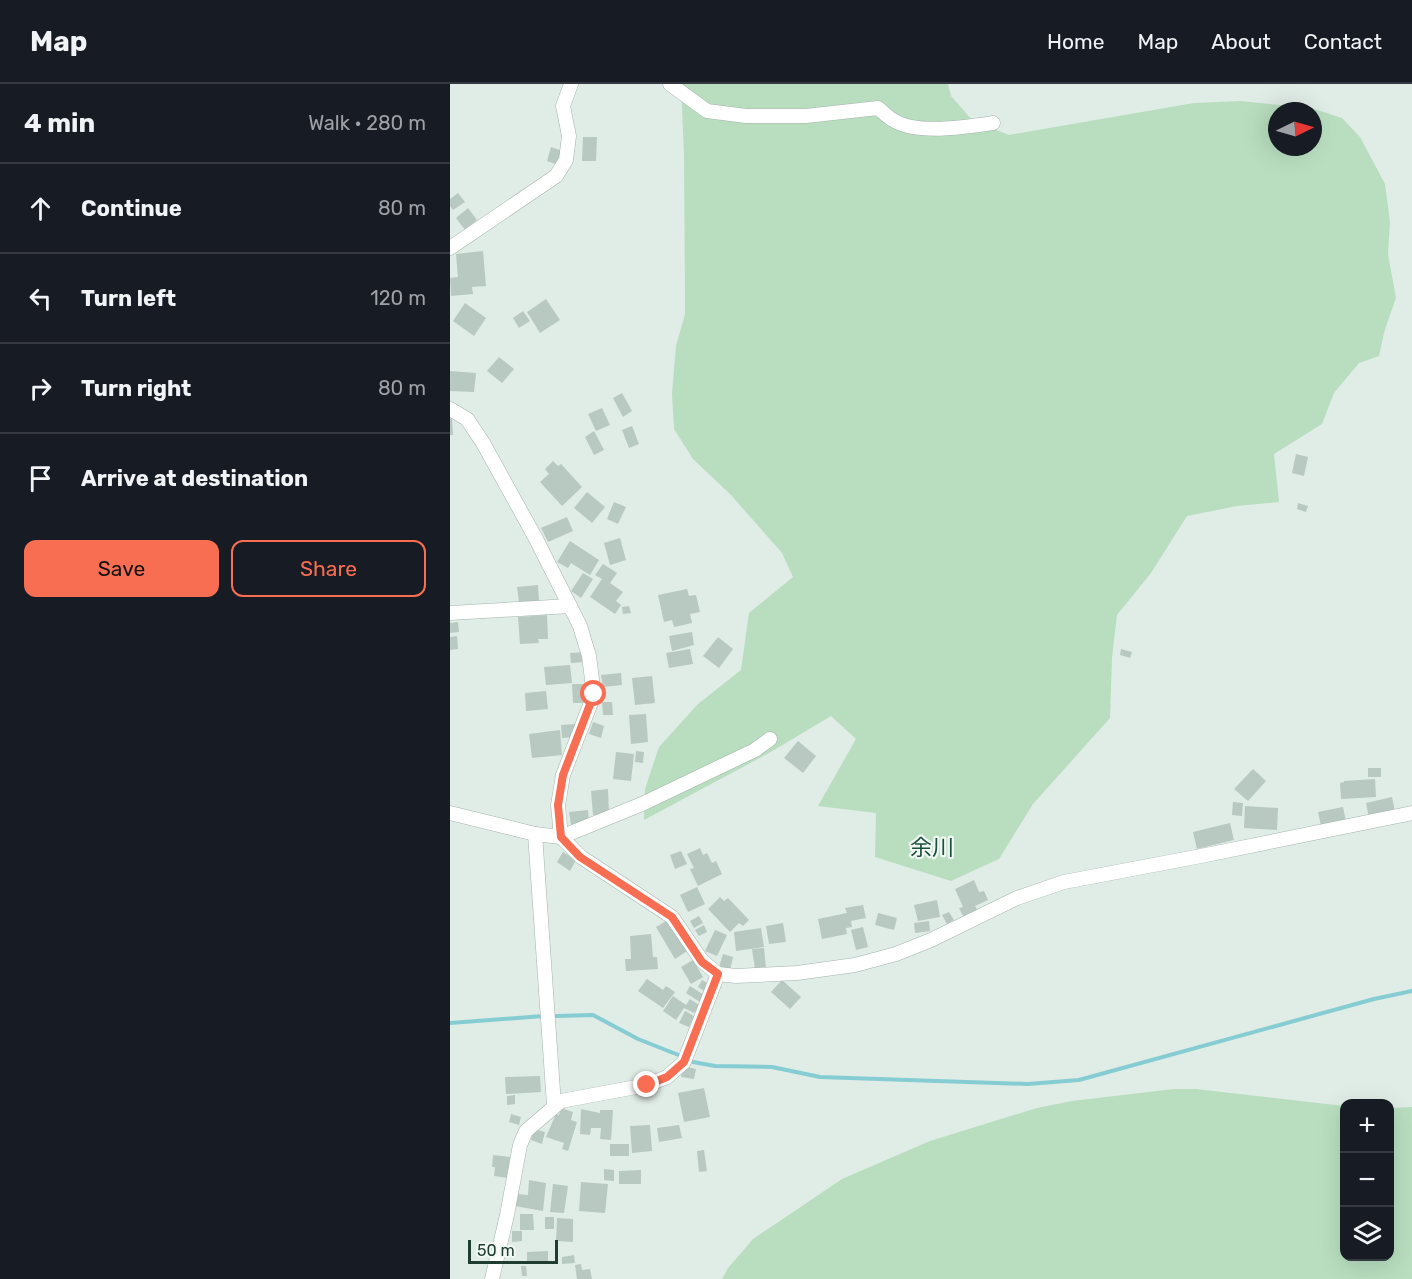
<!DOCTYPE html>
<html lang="en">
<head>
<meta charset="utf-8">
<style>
  :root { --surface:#171b24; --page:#20242c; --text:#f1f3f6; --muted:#9ea1a6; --line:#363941; --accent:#f86e52 }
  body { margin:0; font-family:Rubik,"Noto Sans JP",sans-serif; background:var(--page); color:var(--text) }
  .controls { position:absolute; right:18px; bottom:18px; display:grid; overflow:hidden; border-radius:12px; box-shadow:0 6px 24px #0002 }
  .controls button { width:54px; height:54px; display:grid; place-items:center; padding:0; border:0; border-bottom:2px solid var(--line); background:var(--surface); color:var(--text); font:30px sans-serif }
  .compass { position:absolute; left:818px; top:18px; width:54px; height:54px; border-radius:50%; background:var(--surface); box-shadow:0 6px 24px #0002; rotate:85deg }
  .scale { position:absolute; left:18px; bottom:15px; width:90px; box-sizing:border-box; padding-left:6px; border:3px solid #203d33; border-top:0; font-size:16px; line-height:21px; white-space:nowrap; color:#203d33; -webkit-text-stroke:4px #f1f8f4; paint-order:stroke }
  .stop { position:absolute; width:18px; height:18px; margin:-14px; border:4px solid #f86e52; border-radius:50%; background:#fff }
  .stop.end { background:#f86e52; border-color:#fff; box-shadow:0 2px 6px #0008 }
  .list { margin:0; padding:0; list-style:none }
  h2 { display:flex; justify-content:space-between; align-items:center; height:78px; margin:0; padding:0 24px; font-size:26px }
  h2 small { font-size:20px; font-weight:400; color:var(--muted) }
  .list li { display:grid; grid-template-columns:39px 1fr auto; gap:18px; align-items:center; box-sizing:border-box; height:90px; padding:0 24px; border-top:2px solid var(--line) }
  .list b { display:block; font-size:22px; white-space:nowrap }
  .list em { font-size:20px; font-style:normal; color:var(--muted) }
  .actions { display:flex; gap:12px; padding:18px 24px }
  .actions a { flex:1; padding:14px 0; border:2px solid var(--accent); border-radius:12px; text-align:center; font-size:21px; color:var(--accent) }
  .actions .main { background:var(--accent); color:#111 }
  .icon { flex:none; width:33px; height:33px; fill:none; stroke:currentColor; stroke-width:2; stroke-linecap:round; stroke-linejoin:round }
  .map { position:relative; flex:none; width:962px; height:1195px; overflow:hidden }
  header { display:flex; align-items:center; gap:36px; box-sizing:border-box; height:84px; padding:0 30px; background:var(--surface); border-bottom:2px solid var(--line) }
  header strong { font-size:28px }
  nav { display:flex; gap:33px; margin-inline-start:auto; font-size:21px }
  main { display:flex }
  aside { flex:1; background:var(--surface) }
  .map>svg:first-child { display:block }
  .green { fill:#b8debf; fill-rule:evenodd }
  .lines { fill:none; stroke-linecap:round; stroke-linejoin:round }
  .stream { stroke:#85cdd3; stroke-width:4 }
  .building { fill:#b8c9c1 }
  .minor-casing { stroke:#a3b4ad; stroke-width:15 }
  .minor { stroke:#fff; stroke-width:14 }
  .route { stroke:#f86e52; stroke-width:8 }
  .labels { text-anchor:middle; stroke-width:4.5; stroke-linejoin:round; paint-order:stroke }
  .neighbourhood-label { font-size:22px; fill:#1b503f; stroke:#f1f8f4 }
</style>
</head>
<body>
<header>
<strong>Map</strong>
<nav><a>Home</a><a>Map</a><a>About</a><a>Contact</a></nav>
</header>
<main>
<aside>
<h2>4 min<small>Walk · 280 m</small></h2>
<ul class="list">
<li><svg class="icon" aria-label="ahead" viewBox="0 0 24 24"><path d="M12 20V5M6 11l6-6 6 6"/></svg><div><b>Continue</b></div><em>80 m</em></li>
<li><svg class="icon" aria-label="left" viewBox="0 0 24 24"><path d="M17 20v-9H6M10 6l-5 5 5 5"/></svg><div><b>Turn left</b></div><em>120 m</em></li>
<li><svg class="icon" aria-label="right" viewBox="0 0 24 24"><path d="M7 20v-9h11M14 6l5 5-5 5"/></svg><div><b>Turn right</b></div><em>80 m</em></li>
<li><svg class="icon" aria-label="arrive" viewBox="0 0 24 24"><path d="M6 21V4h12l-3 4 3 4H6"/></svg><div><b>Arrive at destination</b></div></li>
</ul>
<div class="actions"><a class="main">Save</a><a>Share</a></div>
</aside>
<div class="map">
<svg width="962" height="1195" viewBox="0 0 962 1195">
  <rect width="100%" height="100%" fill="#e0ece6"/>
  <!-- green -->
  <g class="green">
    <path d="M231,0H498L501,12L523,37L559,51L744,19L790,17L861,24L892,34L910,53L935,100L940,138L938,170L946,214L935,245L929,272L909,279L884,309L872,340L824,370L829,418L787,422L737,432L701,489L667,531L662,574L660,634L583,720L549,775L501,797L425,773L426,729L368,722L406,655L381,632L319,669L194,736L195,705L209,663L248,620L291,586L299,529L343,493L332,469L281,411L243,375L224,345L222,310L226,262L235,230V211L234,71ZM827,27H863V63H827Z"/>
    <path d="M724,1005H746L894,1022V1172H940V1024L962,1023V1195H272L278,1184L303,1155L392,1095L480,1057L587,1024L622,1017Z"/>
  </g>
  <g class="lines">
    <!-- stream -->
    <g class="stream">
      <path d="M106,932L143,931L188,955L231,972"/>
      <path d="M0,939L93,932"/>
      <path d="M243,978L265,982L322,983L370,993L578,1000L629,996L924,915L962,907"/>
    </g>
  </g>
  <!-- building -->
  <g class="building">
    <path d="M133,53H147L146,77H132Z"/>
    <path d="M101,63L113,67L108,81L97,77Z"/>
    <path d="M8,109L15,118L3,126L0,122V115Z"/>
    <path d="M18,124L27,136L15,146L6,134Z"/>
    <path d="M33,167L36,202L22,203L23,210L1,212L0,194L8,193L6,170Z"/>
    <path d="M96,215L110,236L90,249L77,228Z"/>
    <path d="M15,219L36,234L24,252L3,237Z"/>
    <path d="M73,227L80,237L69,244L63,234Z"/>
    <path d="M49,273L64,285L52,299L37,287Z"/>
    <path d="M0,287L26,289L24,308L0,307Z"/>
    <path d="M172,309L182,327L173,333L163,314Z"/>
    <path d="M152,324L160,341L146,347L138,330Z"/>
    <path d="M2,334L3,351H0V335Z"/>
    <path d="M182,342L189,360L179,364L172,346Z"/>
    <path d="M144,347L154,366L144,371L135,353Z"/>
    <path d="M846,370L858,373L854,392L842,389Z"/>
    <path d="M103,377L108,382L111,380L132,403L112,422L90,398L99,390L95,385Z"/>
    <path d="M137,408L155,423L142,439L124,424Z"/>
    <path d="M164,418L176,423L168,440L157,435Z"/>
    <path d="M848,419L858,422L856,428L847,425Z"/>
    <path d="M117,433L123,447L98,458L91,444Z"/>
    <path d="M170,454L176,476L160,481L154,459Z"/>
    <path d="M120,457L149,476L140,491L121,479L118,484L107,478Z"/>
    <path d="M153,480L167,489L160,499L173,508L166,517L171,521L165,530L140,513L152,495L145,491Z"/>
    <path d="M133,489L143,495L131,514L121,507Z"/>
    <path d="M88,501L89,517L69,518L67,503Z"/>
    <path d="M237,505L239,512L246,511L250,528L240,530L242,539L224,543L222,536L214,538L208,511Z"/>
    <path d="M179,522L181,529L173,530L172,523Z"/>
    <path d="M97,531L98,555H88L89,559L70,560L68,533Z"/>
    <path d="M8,538L9,548L0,549V539Z"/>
    <path d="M242,548L244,561L222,567L219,552Z"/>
    <path d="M7,552L8,565L0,566V553Z"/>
    <path d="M268,553L283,565L269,584L253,572Z"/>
    <path d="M240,565L243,580L219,584L216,569Z"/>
    <path d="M671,565L682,568L680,574L670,571Z"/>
    <path d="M134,568L135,578L121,579L120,569Z"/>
    <path d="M120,581L122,599L96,601L94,583Z"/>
    <path d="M171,589L172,601L153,603L151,591Z"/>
    <path d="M202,592L205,619L185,621L182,594Z"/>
    <path d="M122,600H134L135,619H123Z"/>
    <path d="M96,607L98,625L76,627L75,609Z"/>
    <path d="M152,618H162L163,631H153Z"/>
    <path d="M196,630L198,658L181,660L179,631Z"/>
    <path d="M143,638L154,642L151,654L139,650Z"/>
    <path d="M125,640L126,653L112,654L111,641Z"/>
    <path d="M110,646L112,671L82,674L79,650Z"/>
    <path d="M348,657L366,672L353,689L334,674Z"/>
    <path d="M186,667L194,668L193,679L185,678Z"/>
    <path d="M166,668L184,670L181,697L163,695Z"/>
    <rect x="918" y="684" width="13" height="9"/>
    <path d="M803,685L816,697L798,717L784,705Z"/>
    <path d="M925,695L926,713L891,715L890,699L894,698V697Z"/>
    <path d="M158,705L159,730L143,731L141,707Z"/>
    <path d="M942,713L945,728L919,734L916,719Z"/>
    <path d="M783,718L793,719L792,732L782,731Z"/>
    <path d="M795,722L828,724L827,746L794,744Z"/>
    <path d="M893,723L896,737L871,742L868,728Z"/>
    <path d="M138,726L139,739L121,741L119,728Z"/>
    <path d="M780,739L784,756L747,765L743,748Z"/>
    <path d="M250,764L253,771L257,769L262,779L266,777L272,790L248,802L240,785L244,784L237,770Z"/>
    <path d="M231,767L237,780L225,785L220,771Z"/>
    <path d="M113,768L126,776L120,787L107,778Z"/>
    <path d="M524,796L529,808L534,807L538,816L525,822L528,827L514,834L509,824L513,823L505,805Z"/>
    <path d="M247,803L255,820L238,828L230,811Z"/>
    <path d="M270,813L274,817L278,814L299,836L293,842L289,839L280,848L258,825Z"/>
    <path d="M487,816L490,833L468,837L464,821Z"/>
    <path d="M413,821L416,834L401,837L402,843L396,844L397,850L372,855L368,835L397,829L395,824Z"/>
    <path d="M499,828L504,836L497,840L492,831Z"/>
    <path d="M428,829L447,834L444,846L425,841Z"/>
    <path d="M249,832L253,839L244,844L240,837Z"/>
    <path d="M218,836L237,867L225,875L206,843Z"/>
    <path d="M479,837L480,847L465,849L464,839Z"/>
    <path d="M333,839L336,858L319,860L316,842Z"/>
    <path d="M254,841L257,848L249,852L245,846Z"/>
    <path d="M413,843L418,863L406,866L401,846Z"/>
    <path d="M311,844L314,863L286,867L284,848Z"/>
    <path d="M265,846L277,851L267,872L255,867Z"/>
    <path d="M201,850L203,873H207L208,885L176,887L175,875H181L180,852Z"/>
    <path d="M314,864L316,884L305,885L302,865Z"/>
    <path d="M273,870L283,873L280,886L269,883Z"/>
    <path d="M243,876L253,893L241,900L231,883Z"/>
    <path d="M197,895L213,906L216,902L225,908L213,924L188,907Z"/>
    <path d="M252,896L259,900L254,907L248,903Z"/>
    <path d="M332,896L351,913L340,925L321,908Z"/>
    <path d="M240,902L254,911L250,918L236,909Z"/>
    <path d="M223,912L236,921L240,915L249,921L244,929L234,924L226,936L213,927Z"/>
    <path d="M235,927L244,932L239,943L229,939Z"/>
    <path d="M233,982L246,985L244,995L231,993Z"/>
    <path d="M90,992L91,1008L56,1010L55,993Z"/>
    <path d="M254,1004L260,1033L234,1038L228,1009Z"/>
    <path d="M65,1011V1020L57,1021V1012Z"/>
    <path d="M111,1024L123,1028L121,1036L127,1038L118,1067L112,1065L114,1059L96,1053L106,1030L109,1031Z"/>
    <path d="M131,1025L150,1029V1026H163L161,1056L150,1055L151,1044H141L140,1051L130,1050Z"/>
    <path d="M61,1030L71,1033L69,1041L59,1038Z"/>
    <path d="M200,1041L202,1067L182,1069L180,1042Z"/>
    <path d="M229,1041L232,1054L209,1058L207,1044Z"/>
    <path d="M84,1045L95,1048L92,1060L81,1056Z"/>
    <rect x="160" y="1060" width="19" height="12"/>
    <path d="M254,1066L257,1087L249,1088L247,1067Z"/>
    <path d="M43,1071L60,1073L58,1094L44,1092L45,1083H42Z"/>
    <path d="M154,1085L164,1086V1097L154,1096Z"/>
    <path d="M191,1086V1100H169V1087Z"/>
    <path d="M79,1096L96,1099L93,1127L65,1122L67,1110L78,1111Z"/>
    <path d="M131,1098L158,1100L155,1129L129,1127Z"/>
    <path d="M103,1100L118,1102L114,1129L100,1128Z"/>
    <path d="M70,1130H83L84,1146H70Z"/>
    <rect x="95" y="1133" width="9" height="12"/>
    <path d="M107,1134L123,1135V1158L106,1157Z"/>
    <path d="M62,1147H72V1157L62,1158Z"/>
    <path d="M98,1167V1179L77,1180V1168Z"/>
    <path d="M124,1171L125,1179L112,1180V1173Z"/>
    <path d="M131,1180L132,1186L140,1185L142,1195H127L125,1181Z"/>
    <path d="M71,1182H76L77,1192H72Z"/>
  </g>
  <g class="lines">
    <defs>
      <g id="minor">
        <path d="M220,0L257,27L296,32H356L428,24C433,28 437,33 443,36C466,51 516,43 543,39"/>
        <path d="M0,164L106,92L116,76L119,52L113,22L121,0"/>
        <path d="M0,325L17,335L33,359L85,453L130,542L139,572L144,611L113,691L108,721L111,753L131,773L222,833L252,877L268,890L286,892L347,889L405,881L446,870L481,856L567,814L614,798L751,772L962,729"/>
        <path d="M0,529L120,522"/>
        <path d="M0,729L85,750L111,753L192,720L305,666L320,655"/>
        <path d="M85,750L104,1021"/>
        <path d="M42,1195L57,1131L70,1061L76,1047L111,1017L197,1001L217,993L234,978L268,890"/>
      </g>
    </defs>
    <!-- minor casing -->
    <use href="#minor" class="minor-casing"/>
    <!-- minor -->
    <use href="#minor" class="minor"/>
  </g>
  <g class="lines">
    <!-- route -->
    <path class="route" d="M144,610L113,691L108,721L111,753L130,773L222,833L252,878L268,890L234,978L217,993L197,1001"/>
  </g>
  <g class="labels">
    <!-- neighbourhood labels -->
    <g class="neighbourhood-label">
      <text x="482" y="771">余川</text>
    </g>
  </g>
</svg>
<div class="controls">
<button>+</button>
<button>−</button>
<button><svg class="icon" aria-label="layers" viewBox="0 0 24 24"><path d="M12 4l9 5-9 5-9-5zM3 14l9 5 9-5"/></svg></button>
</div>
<svg class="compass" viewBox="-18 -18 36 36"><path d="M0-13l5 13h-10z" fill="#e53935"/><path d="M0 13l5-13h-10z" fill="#9ea1a6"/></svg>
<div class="scale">50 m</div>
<div class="stop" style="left:144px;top:610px"></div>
<div class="stop end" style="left:197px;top:1001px"></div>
</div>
</main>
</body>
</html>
